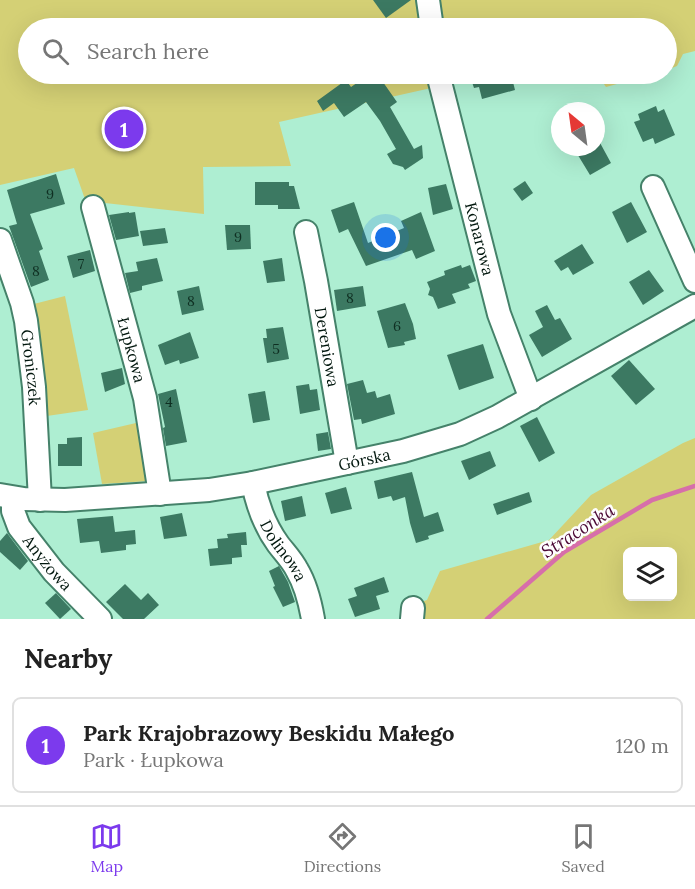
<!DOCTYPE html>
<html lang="en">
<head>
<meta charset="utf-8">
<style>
  :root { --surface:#fff; --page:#f2f2f2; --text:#222; --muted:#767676; --line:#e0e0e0; --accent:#7c3aed }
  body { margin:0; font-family:Lora,serif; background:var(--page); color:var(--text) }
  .controls { position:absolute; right:18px; bottom:18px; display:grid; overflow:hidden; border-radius:9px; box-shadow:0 6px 24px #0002 }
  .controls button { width:54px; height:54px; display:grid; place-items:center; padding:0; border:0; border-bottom:2px solid var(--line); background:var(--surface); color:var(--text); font:30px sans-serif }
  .compass { position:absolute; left:551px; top:102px; width:54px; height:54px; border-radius:50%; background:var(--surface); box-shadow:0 6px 24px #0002; rotate:331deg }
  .you { position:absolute; left:386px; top:238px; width:21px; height:21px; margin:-15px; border:4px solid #fff; border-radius:50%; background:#1a73e8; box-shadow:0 0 0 9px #1a73e833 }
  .badge { display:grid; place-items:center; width:39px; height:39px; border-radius:50%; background:var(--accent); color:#fff; font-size:20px; font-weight:700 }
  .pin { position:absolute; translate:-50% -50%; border:3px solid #fff; box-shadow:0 2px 6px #0006 }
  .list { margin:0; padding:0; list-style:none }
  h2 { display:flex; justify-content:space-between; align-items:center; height:78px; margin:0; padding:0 24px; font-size:26px }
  h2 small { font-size:20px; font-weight:400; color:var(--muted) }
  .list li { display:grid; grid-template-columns:39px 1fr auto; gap:18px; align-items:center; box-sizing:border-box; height:96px; margin:0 12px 12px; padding:0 12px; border:2px solid var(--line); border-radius:9px }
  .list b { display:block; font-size:22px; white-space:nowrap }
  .list p { margin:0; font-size:20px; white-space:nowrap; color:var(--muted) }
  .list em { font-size:20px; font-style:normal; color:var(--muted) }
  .icon { flex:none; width:33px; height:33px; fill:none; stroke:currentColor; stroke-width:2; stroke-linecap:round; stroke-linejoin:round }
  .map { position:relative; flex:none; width:695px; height:619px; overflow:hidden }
  .search { position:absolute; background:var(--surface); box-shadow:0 6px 24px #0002; left:18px; right:18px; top:18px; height:66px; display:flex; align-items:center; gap:15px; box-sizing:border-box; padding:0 21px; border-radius:33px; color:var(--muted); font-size:22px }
  .sheet { height:186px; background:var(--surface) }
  nav { display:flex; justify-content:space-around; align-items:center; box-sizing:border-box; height:84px; border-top:2px solid var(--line); background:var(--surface); font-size:16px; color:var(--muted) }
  nav a { display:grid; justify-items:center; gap:3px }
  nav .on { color:var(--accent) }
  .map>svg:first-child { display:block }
  .green { fill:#d4d075; fill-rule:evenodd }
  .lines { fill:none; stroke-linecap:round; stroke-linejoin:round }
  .stream { stroke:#d76eaa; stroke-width:4.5 }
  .building { fill:#3c7962 }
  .minor-casing { stroke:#45826a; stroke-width:26 }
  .minor { stroke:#fff; stroke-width:22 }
  .labels { text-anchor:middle; stroke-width:5; stroke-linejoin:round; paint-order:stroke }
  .number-label { font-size:14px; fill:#0f2f22 }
  .street-label { font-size:16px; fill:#00160d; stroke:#fefefe }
  .water-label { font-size:18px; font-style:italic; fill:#4b0834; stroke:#fefefe }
</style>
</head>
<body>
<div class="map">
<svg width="695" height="619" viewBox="0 0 695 619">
  <rect width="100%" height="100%" fill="#aeeed2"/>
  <!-- green -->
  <g class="green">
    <path d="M0,0H695V51L683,54L677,66L667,70L666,28H28V74H494L279,122L291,166L203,167L204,214L96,202L87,205L74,168L0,185Z"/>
    <path d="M597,74H653L606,87Z"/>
    <path d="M65,296L88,410L40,417L26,306Z"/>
    <path d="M136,423L149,481L102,484L93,433Z"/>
    <path d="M695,438V619H415L418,603L427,600L440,571L549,540L591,495L683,443ZM628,552H672V596H628Z"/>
  </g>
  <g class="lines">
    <!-- stream -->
    <path class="stream" d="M487,619L564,552L652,500L695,486"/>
  </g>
  <!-- building -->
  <g class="building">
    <path d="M373,0H411L386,18Z"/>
    <path d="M370,74L373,78L378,75L397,102L390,107L414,149L422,145L423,158L405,170L403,167L393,164L387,154L396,149L380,121L366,102L344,117L334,103L323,111L317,101L346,80L351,87Z"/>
    <path d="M481,74H511L515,90L482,99L479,87L474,88L470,76Z"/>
    <path d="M656,106L658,112L664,109L675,135L655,144L653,138L643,142L634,122L640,120L638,114Z"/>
    <path d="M599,141L611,163L590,175L573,147H596V142Z"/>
    <path d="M56,174L65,204L30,214L43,249L39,251L49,280L31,287L9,226L17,224L7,190Z"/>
    <path d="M525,181L533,193L522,201L513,189Z"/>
    <path d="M255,182H289V186H294L300,209H278V205H255Z"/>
    <path d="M446,184L453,209L433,215L428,188Z"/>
    <path d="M354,202L368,243L404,228L401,221L421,212L435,251L416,259L412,250L366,266L348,229L339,233L331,210Z"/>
    <path d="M631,202L647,232L627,243L612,212Z"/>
    <path d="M129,212V213L135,212L139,236L116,240L109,215Z"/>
    <path d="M225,225H250L251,249L227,250Z"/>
    <path d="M165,228L168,243L143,246L140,231Z"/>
    <path d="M582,244L594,263L573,275L568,267L561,271L554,261Z"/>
    <path d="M90,250L95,271L73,278L67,256Z"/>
    <path d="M157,258L163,281L142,286V290L130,293L125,273L138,271L136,262Z"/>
    <path d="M282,258L285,281L267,283L263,261Z"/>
    <path d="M461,265L462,268L470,265L476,281L468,284L470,288L452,294L456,303L438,309L433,297L428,295L430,289L427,282L445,275L444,271Z"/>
    <path d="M649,270L664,291L643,305L629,282Z"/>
    <path d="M199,286L204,310L182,315L177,291Z"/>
    <path d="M363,286L366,306L337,311L334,290Z"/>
    <path d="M405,303L413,324L416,339L404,342L405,345L388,348L377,311Z"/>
    <path d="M547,305L555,320L560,318L572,339L542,357L529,335L543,327L535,311Z"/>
    <path d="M283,327L289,359L267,363L263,338H267L266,329Z"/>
    <path d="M190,332L199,358L180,364L179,360L165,365L158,345Z"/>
    <path d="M483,344L494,378L459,390L447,355Z"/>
    <path d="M629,360L655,389L636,405L611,376Z"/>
    <path d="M122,368L125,384L105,392L101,373Z"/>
    <path d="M363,380L367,393L375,391L377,398L390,394L395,414L362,424L361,419L354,420L347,384Z"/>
    <path d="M309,384L310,390L317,389L320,410L300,414L296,386Z"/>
    <path d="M176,389L187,442L166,446L163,428L165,427L158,394Z"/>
    <path d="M265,391L270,420L253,423L248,394Z"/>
    <path d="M537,417L555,453L539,462L520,426Z"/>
    <path d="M328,432L331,449L318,451L316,434Z"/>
    <path d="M82,437V466H58V444H67V438Z"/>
    <path d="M490,451L496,466L469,480L461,461Z"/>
    <path d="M412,472L424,517L438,512L444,531L428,536L429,539L416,543L410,523L405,497L393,501L391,496L378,499L374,481Z"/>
    <path d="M346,487L352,509L331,514L325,493Z"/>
    <path d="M529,492L532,502L497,515L493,504Z"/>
    <path d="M302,496L306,516L285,521L281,501Z"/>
    <path d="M182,513L187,536L164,539L160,517Z"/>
    <path d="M113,516L115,532L135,530L136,544L126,545V550L101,553L99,541L80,543L77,519Z"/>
    <path d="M246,532L247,545H241L242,557L232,558V564L210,566L208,549L218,548L217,539L228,538L227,534Z"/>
    <path d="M7,533L28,561L20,570L0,552V541Z"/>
    <path d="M279,566L288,582L295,602L283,607L273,587L275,586L269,571Z"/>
    <path d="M384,577L389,592L376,596L380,609L355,617L348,599L357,596L354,588Z"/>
    <path d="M125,584L141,600L148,593L159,605L144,619H123L106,602Z"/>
    <path d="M56,593L71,609L60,619L45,603Z"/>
  </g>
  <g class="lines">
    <defs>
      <g id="minor">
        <path d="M428,0L432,28"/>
        <path id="s1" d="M438,74L499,314L531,399"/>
        <path d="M653,187L695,281"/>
        <path id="s2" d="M93,207L145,398L160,494"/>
        <path id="s3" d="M306,232L316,281L347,463"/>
        <path id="s4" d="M0,240L22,303L26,321L34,387L40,500"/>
        <path id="s5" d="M253,483C257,504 265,526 278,544C284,552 292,560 297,570C306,585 310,602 313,619"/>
        <path id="s6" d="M0,495L24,499L65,500L209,490L253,483L403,451L460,434L497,417L695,306"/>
        <path id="s7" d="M13,498V511L19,527L54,572L100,619"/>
        <path d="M412,619L413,608"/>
      </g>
    </defs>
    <!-- minor casing -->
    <use href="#minor" class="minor-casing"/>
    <!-- minor -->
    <use href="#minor" class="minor"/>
  </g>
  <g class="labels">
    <!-- number labels -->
    <g class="number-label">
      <text x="50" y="199">9</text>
      <text x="238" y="242">9</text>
      <text x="81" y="269">7</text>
      <text x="36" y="276">8</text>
      <text x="350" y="303">8</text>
      <text x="191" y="306">8</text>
      <text x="397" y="331">6</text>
      <text x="276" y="354">5</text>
      <text x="169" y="407">4</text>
    </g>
    <!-- street labels -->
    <g class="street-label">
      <text dy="6" stroke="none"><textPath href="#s1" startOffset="170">Konarowa</textPath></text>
      <text dy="6" stroke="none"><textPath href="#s3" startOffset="117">Dereniowa</textPath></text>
      <text dy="6" stroke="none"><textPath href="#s2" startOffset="148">Łupkowa</textPath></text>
      <text dy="6" stroke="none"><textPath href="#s4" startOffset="132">Groniczek</textPath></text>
      <text dy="6" stroke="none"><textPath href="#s6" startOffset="368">Górska</textPath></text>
      <text dy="6" stroke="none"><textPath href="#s5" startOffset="75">Dolinowa</textPath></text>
      <text dy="6" stroke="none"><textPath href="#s7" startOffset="76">Anyżowa</textPath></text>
    </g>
    <!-- water labels -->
    <g class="water-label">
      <text transform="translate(578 531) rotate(-33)" y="6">Straconka</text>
    </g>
  </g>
</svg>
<div class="controls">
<button><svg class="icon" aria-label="layers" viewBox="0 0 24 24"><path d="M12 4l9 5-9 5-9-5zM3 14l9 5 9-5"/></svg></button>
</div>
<svg class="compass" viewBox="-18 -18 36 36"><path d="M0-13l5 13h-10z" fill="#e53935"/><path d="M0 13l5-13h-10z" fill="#767676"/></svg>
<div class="you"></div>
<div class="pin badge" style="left:124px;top:129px">1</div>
<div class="search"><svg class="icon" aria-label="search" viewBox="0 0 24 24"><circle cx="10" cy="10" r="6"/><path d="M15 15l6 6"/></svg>Search here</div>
</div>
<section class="sheet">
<h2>Nearby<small></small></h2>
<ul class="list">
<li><span class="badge">1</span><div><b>Park Krajobrazowy Beskidu Małego</b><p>Park · Łupkowa</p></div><em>120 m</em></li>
</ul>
</section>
<nav>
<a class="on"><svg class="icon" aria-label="map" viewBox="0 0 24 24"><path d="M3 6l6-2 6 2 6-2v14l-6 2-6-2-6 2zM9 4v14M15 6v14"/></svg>Map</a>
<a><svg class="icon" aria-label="directions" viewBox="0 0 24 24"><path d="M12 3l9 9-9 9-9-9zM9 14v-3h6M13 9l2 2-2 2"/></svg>Directions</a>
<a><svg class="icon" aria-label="saved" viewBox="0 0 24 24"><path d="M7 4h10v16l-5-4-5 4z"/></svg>Saved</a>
</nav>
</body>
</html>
